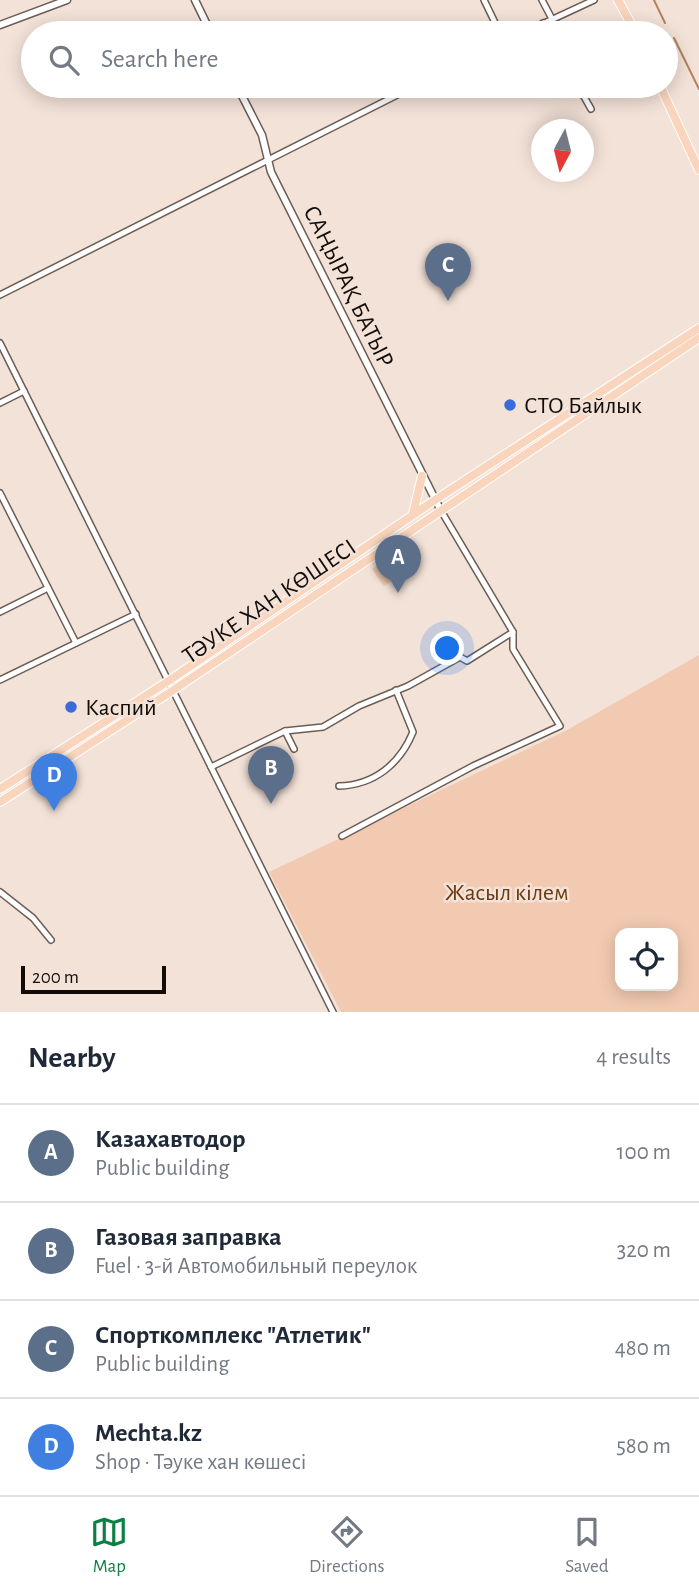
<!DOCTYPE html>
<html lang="en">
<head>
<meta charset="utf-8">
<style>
  :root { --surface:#fff; --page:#f6f6f7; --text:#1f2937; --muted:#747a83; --line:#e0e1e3; --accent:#0b8043 }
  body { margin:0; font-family:"Alegreya Sans",sans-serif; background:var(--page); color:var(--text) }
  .controls { position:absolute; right:21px; bottom:21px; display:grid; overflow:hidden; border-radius:14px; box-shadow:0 4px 18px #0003 }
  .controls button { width:63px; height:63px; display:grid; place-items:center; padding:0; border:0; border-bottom:2px solid var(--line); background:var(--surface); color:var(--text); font:35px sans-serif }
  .compass { position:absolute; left:531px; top:119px; width:63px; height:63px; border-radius:50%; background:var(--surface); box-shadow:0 4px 18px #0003; rotate:187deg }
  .scale { position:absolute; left:21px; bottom:18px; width:145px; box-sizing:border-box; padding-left:7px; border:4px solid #130d0a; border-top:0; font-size:19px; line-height:24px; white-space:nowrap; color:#130d0a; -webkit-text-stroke:5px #f3e2d8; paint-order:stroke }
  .you { position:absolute; left:448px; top:649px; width:24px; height:24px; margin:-18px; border:5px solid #fff; border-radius:50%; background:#1a73e8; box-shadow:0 0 0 10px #1a73e833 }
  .badge { display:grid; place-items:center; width:46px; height:46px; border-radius:50%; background:var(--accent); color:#fff; font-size:23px; font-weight:700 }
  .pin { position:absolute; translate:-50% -58px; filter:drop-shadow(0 2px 4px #0008) }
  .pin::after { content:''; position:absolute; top:37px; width:24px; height:21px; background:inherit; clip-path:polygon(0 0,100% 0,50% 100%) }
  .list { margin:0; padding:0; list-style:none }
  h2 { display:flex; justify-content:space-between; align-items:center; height:91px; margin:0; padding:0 28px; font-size:30px }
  h2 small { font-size:23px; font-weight:400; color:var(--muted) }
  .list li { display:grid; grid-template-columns:46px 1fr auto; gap:21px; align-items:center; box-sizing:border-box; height:98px; padding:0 28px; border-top:2px solid var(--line) }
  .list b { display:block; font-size:26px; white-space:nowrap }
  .list p { margin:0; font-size:23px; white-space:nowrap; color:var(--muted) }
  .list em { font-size:23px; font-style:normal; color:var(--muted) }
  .icon { flex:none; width:38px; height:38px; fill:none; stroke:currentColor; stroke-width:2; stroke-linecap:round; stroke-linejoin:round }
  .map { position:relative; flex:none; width:699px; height:1012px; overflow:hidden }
  .search { position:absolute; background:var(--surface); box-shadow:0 4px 18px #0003; left:21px; right:21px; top:21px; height:77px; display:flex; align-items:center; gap:18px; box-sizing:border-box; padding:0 24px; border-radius:38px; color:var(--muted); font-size:26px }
  .sheet { height:483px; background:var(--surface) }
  nav { display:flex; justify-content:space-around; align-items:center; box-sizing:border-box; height:98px; border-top:2px solid var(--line); background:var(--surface); font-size:19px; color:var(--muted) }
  nav a { display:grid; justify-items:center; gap:4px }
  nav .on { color:var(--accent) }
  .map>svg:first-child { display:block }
  .green { fill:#f2cab1; fill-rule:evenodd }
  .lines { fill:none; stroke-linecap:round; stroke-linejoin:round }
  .stream { stroke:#b6815e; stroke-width:2 }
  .minor-casing { stroke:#6c5d54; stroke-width:8 }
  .tertiary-casing { stroke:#6c5d54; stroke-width:9 }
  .primary-casing { stroke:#fff; stroke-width:10 }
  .minor { stroke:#fff; stroke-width:5 }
  .tertiary { stroke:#fff; stroke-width:6 }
  .primary { stroke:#fad5bd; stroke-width:8 }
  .poi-dot { fill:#3a6bdb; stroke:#f3e2d8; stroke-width:2.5 }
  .labels { text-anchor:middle; stroke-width:5; stroke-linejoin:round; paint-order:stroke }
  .street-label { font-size:24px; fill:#130d0a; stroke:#f3e2d8 }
  .poi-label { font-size:24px; fill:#130d0a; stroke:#f3e2d8; text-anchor:start }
  .park-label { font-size:24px; fill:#6d3910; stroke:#f3e2d8 }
</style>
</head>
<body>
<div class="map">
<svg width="699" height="1012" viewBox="0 0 699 1012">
  <rect width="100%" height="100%" fill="#f3e2d8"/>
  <!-- green -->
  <g class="green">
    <path d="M399,552L409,570L384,586L372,569Z"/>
    <path d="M699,655V1012H341L269,872L567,730ZM620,933H673V986H620Z"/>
  </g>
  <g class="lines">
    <!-- stream -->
    <g class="stream">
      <path d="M654,0L665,23"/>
      <path d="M674,38L699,89"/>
    </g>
    <defs>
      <g id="minor">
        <path d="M484,0L500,33"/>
        <path d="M542,0L552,19"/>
        <path d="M543,23L549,33"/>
        <path d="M523,33L594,0"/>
        <path d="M578,86L591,109"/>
        <path d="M0,295L415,86"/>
        <path d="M0,343L333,1012"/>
        <path d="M0,403L24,391"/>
        <path d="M0,493L76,643"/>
        <path d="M0,612L48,588"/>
        <path d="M0,680L136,614"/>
        <path d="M285,731L294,749"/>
        <path d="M211,767L285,731L323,727L359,706L408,686L460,657L467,661L513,632"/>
        <path d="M339,786C374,785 400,764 413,732L396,690"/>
        <path d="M342,836L473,766L560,726L513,649V632L440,509"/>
        <path d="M0,892L33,918L51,940"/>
      </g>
      <g id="tertiary">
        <path d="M195,0L211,33"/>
        <path d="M0,25L67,0"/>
        <path d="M237,86L262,135L271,172L440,509"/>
      </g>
      <g id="primary">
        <path d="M618,0L636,33"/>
        <path d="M660,86L699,170"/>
        <path d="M413,514L422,476"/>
        <path d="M0,789L167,682L435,500L699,328"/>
        <path d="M0,802L172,691L699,338"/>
      </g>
    </defs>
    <!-- minor casing -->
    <use href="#minor" class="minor-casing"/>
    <!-- tertiary casing -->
    <use href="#tertiary" class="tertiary-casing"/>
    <!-- primary casing -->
    <use href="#primary" class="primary-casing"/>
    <!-- minor -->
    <use href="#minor" class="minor"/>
    <!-- tertiary -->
    <use href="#tertiary" class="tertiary"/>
    <!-- primary -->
    <use href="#primary" class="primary"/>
  </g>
  <!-- markers -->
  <g class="poi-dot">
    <circle cx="510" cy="405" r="7"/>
    <circle cx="71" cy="707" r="7"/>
  </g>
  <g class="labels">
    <!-- street labels -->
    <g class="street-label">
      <text transform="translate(349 286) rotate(64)" y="8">САҢЫРАҚ БАТЫР</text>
      <text transform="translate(269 601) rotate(-34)" y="8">ТӘУКЕ ХАН КӨШЕСІ</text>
    </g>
    <!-- poi labels -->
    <g class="poi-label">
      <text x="524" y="413">СТО Байлык</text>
      <text x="85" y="715">Каспий</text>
    </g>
    <!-- park labels -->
    <g class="park-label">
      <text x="507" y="900">Жасыл кілем</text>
    </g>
  </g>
</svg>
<div class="controls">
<button><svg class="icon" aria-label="locate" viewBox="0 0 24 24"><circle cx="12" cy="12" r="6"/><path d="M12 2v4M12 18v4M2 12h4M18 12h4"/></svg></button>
</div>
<svg class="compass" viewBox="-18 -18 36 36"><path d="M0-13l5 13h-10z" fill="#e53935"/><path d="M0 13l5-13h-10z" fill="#747a83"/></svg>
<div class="scale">200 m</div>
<div class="you"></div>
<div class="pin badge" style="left:398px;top:593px;background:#5c6f8a">A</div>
<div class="pin badge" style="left:271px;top:804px;background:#5c6f8a">B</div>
<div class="pin badge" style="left:448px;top:301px;background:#5c6f8a">C</div>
<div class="pin badge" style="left:54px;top:811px;background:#3f7fe0">D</div>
<div class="search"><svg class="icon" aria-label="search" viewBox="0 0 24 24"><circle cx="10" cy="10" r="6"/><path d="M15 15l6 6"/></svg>Search here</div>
</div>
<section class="sheet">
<h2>Nearby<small>4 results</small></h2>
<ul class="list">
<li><span class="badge" style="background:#5c6f8a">A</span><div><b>Казахавтодор</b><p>Public building</p></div><em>100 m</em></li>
<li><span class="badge" style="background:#5c6f8a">B</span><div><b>Газовая заправка</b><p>Fuel · 3-й Автомобильный переулок</p></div><em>320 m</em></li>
<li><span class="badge" style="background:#5c6f8a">C</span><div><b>Спорткомплекс &quot;Атлетик&quot;</b><p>Public building</p></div><em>480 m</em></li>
<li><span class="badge" style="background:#3f7fe0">D</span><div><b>Mechta.kz</b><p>Shop · Тәуке хан көшесі</p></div><em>580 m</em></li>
</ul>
</section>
<nav>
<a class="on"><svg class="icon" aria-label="map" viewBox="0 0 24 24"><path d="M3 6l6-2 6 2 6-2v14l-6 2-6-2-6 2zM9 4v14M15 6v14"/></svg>Map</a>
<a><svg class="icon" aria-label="directions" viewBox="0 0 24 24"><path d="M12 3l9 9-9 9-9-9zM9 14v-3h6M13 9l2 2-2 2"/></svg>Directions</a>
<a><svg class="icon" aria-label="saved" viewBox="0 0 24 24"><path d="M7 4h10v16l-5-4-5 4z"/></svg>Saved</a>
</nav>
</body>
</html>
